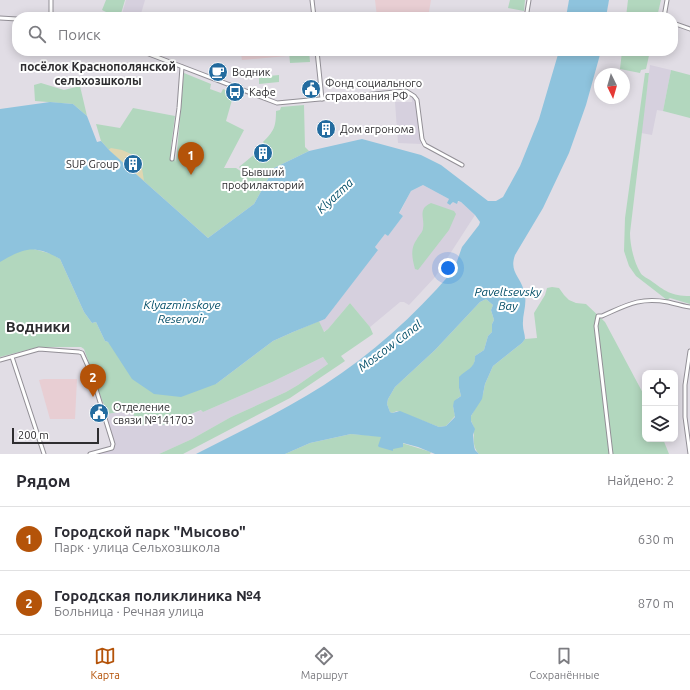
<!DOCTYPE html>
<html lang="ru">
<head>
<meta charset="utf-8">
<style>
  :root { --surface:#fff; --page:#f7f7f7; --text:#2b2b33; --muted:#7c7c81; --line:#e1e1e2; --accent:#b45309 }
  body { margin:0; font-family:Ubuntu,sans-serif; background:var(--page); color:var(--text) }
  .controls { position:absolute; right:12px; bottom:12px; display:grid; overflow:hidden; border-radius:8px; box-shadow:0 2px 10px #0003 }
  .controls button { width:36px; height:36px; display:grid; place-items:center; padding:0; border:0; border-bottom:1px solid var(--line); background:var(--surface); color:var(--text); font:20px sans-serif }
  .compass { position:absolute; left:594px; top:68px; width:36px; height:36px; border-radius:50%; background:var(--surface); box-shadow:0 2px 10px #0003; rotate:175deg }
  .scale { position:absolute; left:12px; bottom:10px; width:87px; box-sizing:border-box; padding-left:4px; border:2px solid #2e2d30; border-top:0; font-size:11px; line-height:14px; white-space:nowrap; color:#2e2d30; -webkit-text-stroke:3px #fff; paint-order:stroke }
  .you { position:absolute; left:448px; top:268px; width:14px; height:14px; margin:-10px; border:3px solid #fff; border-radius:50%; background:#1a73e8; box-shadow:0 0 0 6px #1a73e833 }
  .badge { display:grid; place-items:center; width:26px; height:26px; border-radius:50%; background:var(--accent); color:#fff; font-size:13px; font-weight:700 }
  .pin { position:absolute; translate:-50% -33px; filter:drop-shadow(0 1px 2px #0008) }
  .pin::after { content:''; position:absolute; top:21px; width:14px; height:12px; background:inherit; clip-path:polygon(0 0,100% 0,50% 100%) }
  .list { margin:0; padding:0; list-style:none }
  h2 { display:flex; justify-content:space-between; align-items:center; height:52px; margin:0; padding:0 16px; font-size:17px }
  h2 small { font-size:13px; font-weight:400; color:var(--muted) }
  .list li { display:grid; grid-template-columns:26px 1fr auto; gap:12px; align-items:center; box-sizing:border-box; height:64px; padding:0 16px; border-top:1px solid var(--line) }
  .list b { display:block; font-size:15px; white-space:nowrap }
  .list p { margin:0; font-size:13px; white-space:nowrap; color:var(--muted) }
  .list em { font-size:13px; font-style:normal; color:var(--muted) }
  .icon { flex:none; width:22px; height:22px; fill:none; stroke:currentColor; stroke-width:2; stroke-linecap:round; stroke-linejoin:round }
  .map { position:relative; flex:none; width:690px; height:454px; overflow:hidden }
  .search { position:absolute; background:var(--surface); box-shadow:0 2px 10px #0003; left:12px; right:12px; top:12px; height:44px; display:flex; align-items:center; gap:10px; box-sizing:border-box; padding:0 14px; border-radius:16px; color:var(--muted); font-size:15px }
  .sheet { height:180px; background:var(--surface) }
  nav { display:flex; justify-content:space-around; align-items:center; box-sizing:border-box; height:56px; border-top:1px solid var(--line); background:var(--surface); font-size:11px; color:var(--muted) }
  nav a { display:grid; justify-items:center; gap:2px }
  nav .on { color:var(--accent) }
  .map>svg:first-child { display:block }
  .built { fill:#d6d0de }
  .education { fill:#e8ced3 }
  .green { fill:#b2d7be }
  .sand { fill:#dfd6b1 }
  .water { fill:#8ec3dd; fill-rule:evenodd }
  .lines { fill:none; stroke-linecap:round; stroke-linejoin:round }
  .minor-casing { stroke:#928f96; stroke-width:5 }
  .minor { stroke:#fff; stroke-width:3 }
  .labels { text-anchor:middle; stroke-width:4; stroke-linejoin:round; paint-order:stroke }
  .poi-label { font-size:11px; fill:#2e2d30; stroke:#fff; text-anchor:start }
  .neighbourhood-label { font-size:12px; font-weight:bold; fill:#2e2d30; stroke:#fff }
  .water-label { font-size:12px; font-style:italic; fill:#024d67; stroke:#fff }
  .district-label { font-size:15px; font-weight:bold; fill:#2e2d30; stroke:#fff }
</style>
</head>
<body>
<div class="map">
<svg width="690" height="454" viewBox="0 0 690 454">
  <rect width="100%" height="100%" fill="#e1dde5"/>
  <!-- built -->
  <g class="built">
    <path d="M126,0H145L140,17H121Z"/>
    <path d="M650,65L671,70L663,111L657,110L652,135L641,133Z"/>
    <path d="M412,97L415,100L417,105L421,144L398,143L395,102H412Z"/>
    <path d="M423,185L449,199L451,205L453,202H461L475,215L435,277L409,305L404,302H400L370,327L350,303L328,329L323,332L319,321L325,319L378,249L375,247L385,234L388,236L403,216L399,214L411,191Z"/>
    <path d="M323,357L328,364L298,385L286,392L231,417L192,439L159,454H96L111,450L115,447L107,414L130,410L158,418L163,425L202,410L203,412L272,382Z"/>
  </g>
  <!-- education -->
  <g class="education">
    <path d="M375,0H431L428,17H377Z"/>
    <path d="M237,51H286L287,56L242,60L241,54H238Z"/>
    <path d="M44,379H77L75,419H50L39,380Z"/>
  </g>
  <!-- green -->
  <g class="green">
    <path d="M106,0H125L120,17H107L108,13L102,10Z"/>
    <path d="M510,0H525L524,11L508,8Z"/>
    <path d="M628,0H661L657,17H626Z"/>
    <path d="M289,51H309L310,62L290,63Z"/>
    <path d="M622,51H650L646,69L641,70L640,73L620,69Z"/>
    <path d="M671,70L690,75V118L663,111Z"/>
    <path d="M184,73L211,84L210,89L221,93L223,89L234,93L226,121L244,130L224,168H236L248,176L239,167L256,153L264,160L269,153L261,147L264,143L263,142C274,131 276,127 276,111L280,110L281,107L304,105L305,147L309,151L274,168L254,204L208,238L110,151L101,141L96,124L120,128L133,108L175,116L171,146L176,162Z"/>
    <path d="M645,73H649L630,233C630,245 634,262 640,272C642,276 647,278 650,280C665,291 671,296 690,296V304L670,298L667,300L636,276L629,266L624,251L625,218Z"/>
    <path d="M279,75V82L259,84V77Z"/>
    <path d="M41,83L64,90L80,86L87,116L73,104L35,101L34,85Z"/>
    <path d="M431,203L454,211L456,214L449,230L418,270L415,269C412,258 410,248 417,239C419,235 423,232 423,228C425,218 417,209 431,203Z"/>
    <path d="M30,248L52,254L60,259L84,312L92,323L96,322L105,341L216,384L273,341L293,332L319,321L324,332L328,329L350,303L370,327L373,334L341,356L345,361L290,398L183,454H159L192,439L231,417L286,392L298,385L328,364L323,357L272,382L203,412L201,410L163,425L158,418L141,426L130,410L107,414L84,349L81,347H38L0,357V261L20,250Z"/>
    <path d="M552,287L559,288L564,295L569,300L576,303L586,304L605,322L645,397V439H663L669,454H479C472,446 474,439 474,430C474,425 471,422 470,418L483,394L485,384L493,366L522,343L525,339L537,338L534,313L545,295L547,288Z"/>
    <path d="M486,299L493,305L491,310L494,320L492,324V332L488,336L484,350L475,356C476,365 470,371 462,375L459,388L461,396L458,398L453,406L455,416L446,426L439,427L397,411L392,413L390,412L387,404L388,399L395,387L435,350L480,302Z"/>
    <path d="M351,434L379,436L431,452L430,454H285L310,443Z"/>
  </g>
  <!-- sand -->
  <path class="sand" d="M111,148L122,150L138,157L142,168L144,181L110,151L108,150Z"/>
  <!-- water -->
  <g class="water">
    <path d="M569,0H609L606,17H566Z"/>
    <path d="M559,51H601L586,105L569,153L543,208L515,255C509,272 520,276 524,291C528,305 522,313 523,326C523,330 525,334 525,339L522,343L493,366L485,384L482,399L471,416V421L475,429L473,435L474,446L475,450L479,454H435L418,447L403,443V447L393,449V451L379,447L378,446L381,437L351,434L310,443L285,454H196C239,432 283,411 324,385C372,354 414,316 451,273L455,267L462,247L479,225L480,222L475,215L461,202L458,201L457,204L453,202L450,205L447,203L449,199L423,185L411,191L399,213L403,216L388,236L385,234L375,247L378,250L325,319L293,332L273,341L216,384L181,397L154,394L132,379L108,342L105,341L96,322L92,323L84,312L60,259C34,244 24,248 0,262V109L50,102L73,104L87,116L97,142L101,141L110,151L208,238L254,204L274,168L309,151L362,139L421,155L441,165L488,201H496L503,197L520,166L539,119ZM486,299L493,305L491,310L494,320L492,324V332L488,336L484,350L475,356C476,368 466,370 459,377V388L461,396L454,401L453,406L455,417L446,426L439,427L400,411L392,413L390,412L387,404L388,399L395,387L435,350L480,302Z"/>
  </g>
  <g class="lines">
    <defs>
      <g id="minor">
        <path d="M312,0L314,17"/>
        <path d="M527,12L529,0"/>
        <path d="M51,17V0"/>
        <path d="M664,17L667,0"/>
        <path d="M0,18L17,19"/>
        <path d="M673,23L690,29"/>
        <path d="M141,51L277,103L406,91L414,96L417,100L422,139L425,145L462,165"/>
        <path d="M317,51L322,99"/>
        <path d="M172,159L179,108L182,67"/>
        <path d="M12,357L44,454"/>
        <path d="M0,360L39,349L79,352L82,353L91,373L113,444L112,448L90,454"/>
        <path d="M611,454L596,326L598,316H602C627,305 639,297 668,302C676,304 683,306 690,307"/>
        <path d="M690,454L685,417V385L690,351"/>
      </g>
    </defs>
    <!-- minor casing -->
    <use href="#minor" class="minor-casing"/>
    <!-- minor -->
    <use href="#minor" class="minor"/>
  </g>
  <!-- icons -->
  <defs>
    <symbol id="cafe-disc" viewBox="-11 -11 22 22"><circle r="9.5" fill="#236b9f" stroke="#fff"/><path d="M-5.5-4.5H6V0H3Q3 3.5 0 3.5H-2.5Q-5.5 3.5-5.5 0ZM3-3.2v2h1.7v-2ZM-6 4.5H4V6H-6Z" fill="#fff"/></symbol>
    <symbol id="civic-disc" viewBox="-11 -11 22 22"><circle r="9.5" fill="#236b9f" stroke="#fff"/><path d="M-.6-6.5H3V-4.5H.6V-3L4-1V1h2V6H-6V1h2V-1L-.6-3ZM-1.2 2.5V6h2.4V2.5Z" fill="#fff"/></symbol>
    <symbol id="bus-disc" viewBox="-11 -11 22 22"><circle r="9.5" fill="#236b9f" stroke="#fff"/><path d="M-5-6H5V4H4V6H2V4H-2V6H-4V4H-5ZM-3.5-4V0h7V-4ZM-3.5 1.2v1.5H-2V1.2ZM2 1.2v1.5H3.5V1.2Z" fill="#fff"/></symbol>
    <symbol id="building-disc" viewBox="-11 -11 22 22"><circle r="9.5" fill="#236b9f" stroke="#fff"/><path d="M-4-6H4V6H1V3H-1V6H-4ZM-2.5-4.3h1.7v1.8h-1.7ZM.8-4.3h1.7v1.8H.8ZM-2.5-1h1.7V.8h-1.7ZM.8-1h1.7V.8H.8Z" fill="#fff"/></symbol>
  </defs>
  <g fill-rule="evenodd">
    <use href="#cafe-disc" x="207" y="61" width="22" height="22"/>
    <use href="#civic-disc" x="300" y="78" width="22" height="22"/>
    <use href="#bus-disc" x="224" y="81" width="22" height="22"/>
    <use href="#building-disc" x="315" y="118" width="22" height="22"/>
    <use href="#building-disc" x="252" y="142" width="22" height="22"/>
    <use href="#building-disc" x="122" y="153" width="22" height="22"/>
    <use href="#civic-disc" x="88" y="402" width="22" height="22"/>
  </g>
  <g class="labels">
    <!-- poi labels -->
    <g class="poi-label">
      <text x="232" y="76">Водник</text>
      <text x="325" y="87">Фонд социального<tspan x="325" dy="13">страхования РФ</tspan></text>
      <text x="249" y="96">Кафе</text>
      <text x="340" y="133">Дом агронома</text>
      <text x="119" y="168" text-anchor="end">SUP Group</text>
      <text x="263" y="176" text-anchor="middle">Бывший<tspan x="263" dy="13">профилакторий</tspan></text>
      <text x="113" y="411">Отделение<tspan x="113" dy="13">связи №141703</tspan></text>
    </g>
    <!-- neighbourhood labels -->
    <g class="neighbourhood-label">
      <text x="98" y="71">посёлок Краснополянской<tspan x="98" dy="14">сельхозшколы</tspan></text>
    </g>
    <!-- water labels -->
    <g class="water-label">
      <text transform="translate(335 196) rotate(-43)" y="4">Klyazma</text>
      <text x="508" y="296">Paveltsevsky<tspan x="508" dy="14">Bay</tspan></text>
      <text x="182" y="309">Klyazminskoye<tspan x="182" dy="14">Reservoir</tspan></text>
      <text transform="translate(390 346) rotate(-37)" y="4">Moscow Canal</text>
    </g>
    <!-- district labels -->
    <g class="district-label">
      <text x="38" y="332">Водники</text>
    </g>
  </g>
</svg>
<div class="controls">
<button><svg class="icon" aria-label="locate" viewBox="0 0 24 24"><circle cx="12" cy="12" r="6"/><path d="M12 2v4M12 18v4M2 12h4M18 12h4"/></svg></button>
<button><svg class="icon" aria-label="layers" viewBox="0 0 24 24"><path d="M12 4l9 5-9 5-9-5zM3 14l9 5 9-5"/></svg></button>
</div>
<svg class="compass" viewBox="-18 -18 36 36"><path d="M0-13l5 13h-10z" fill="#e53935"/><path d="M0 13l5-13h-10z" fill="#7c7c81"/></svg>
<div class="scale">200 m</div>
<div class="you"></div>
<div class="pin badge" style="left:191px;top:175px">1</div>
<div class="pin badge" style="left:93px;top:397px">2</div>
<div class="search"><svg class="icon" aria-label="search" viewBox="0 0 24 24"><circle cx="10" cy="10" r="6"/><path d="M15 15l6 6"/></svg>Поиск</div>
</div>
<section class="sheet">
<h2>Рядом<small>Найдено: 2</small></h2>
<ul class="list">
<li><span class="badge">1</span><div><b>Городской парк &quot;Мысово&quot;</b><p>Парк · улица Сельхозшкола</p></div><em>630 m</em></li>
<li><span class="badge">2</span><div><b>Городская поликлиника №4</b><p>Больница · Речная улица</p></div><em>870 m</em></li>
</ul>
</section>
<nav>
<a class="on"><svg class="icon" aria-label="map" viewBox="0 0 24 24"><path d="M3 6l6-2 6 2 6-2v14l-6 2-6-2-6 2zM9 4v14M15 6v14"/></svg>Карта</a>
<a><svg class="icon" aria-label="directions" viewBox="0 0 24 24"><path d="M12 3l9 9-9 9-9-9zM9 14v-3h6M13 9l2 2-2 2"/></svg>Маршрут</a>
<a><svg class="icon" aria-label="saved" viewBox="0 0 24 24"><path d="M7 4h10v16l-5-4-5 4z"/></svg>Сохранённые</a>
</nav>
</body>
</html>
